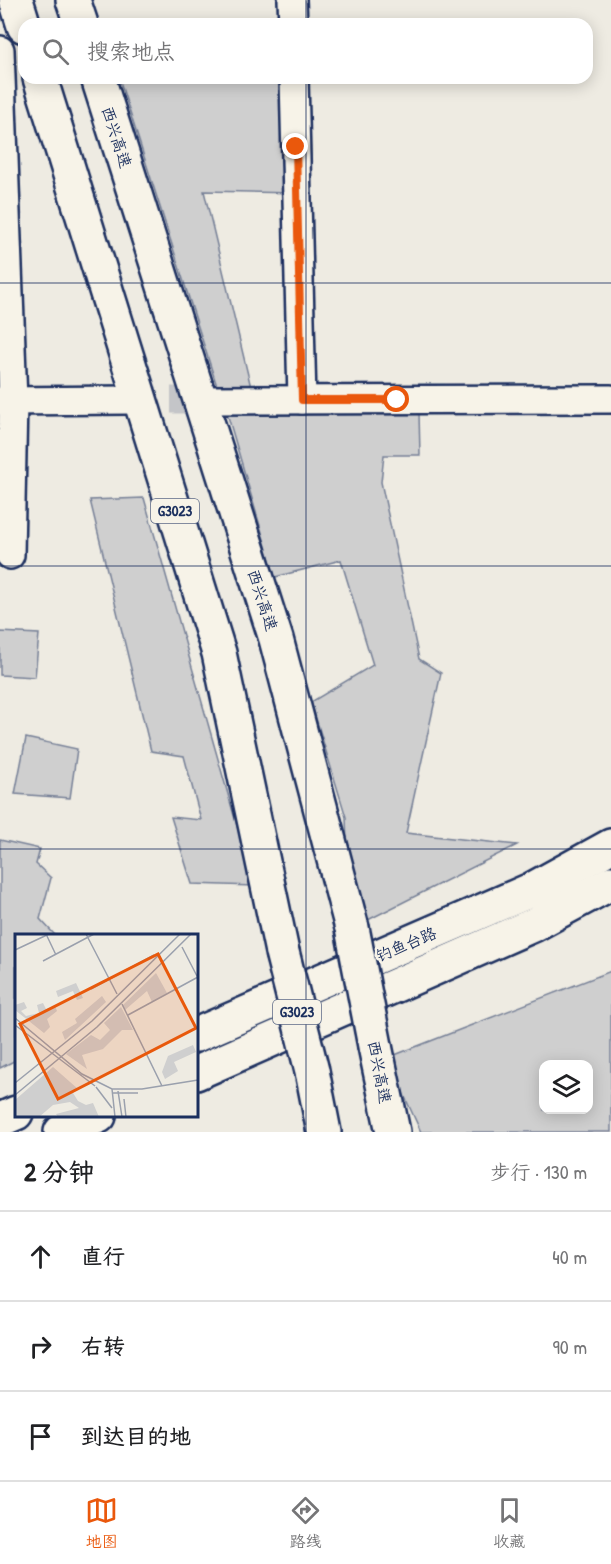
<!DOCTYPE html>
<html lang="zh">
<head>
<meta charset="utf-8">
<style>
  :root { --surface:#fff; --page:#f6f6f6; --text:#202124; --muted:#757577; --line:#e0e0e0; --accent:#ea580c }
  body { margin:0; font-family:"Patrick Hand","LXGW WenKai TC",sans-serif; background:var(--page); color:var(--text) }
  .controls { position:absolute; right:18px; bottom:18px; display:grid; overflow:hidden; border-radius:12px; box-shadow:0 3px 15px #0003 }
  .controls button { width:54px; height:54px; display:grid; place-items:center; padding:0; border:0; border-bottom:2px solid var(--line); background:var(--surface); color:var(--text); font:30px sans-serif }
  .stop { position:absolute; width:18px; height:18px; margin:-14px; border:4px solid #ea580c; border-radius:50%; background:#fff }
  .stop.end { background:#ea580c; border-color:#fff; box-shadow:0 2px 6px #0008 }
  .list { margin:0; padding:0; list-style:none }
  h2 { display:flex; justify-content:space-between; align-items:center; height:78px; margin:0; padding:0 24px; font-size:26px }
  h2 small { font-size:20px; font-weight:400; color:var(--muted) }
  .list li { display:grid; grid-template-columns:39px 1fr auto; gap:18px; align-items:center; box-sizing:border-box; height:90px; padding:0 24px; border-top:2px solid var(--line) }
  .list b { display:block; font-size:22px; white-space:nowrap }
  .list em { font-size:20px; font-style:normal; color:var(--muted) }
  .icon { flex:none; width:33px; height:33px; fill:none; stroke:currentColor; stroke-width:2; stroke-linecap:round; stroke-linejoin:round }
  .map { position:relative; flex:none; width:611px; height:1132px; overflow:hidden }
  .search { position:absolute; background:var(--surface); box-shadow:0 3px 15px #0003; left:18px; right:18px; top:18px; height:66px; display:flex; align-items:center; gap:15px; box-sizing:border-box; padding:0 21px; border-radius:18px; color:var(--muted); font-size:22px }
  .sheet { height:348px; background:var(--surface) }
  nav { display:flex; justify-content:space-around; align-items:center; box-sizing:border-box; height:84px; border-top:2px solid var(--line); background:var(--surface); font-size:16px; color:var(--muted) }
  nav a { display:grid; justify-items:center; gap:3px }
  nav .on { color:var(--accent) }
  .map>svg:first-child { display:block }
  .green { fill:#cfcfcf; stroke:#757f96; stroke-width:1.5; fill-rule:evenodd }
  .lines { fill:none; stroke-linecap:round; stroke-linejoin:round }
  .minor-tunnel { stroke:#c4c5c8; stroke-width:27; stroke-dasharray:27 14; stroke-linecap:butt }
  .minor-casing { stroke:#1b2f5e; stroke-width:32 }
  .major-casing { stroke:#1b2f5e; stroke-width:38 }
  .highway-casing { stroke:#1b2f5e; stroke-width:38 }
  .minor { stroke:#f7f3e8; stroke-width:27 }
  .major { stroke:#f7f3e8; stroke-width:33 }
  .highway { stroke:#f7f3e8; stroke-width:33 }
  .highway-bridge-casing { stroke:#1b2f5e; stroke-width:38; stroke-linecap:butt }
  .highway-bridge { stroke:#f7f3e8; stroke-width:33 }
  .route { stroke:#ea580c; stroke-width:8 }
  .grid { fill:none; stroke:#1b2f5e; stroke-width:1.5; stroke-opacity:0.55 }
  .labels { text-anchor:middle; stroke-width:5; stroke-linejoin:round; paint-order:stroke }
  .shield { fill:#f7f3e8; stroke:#5d6a87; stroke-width:1.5 }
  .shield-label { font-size:15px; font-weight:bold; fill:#1b2f5e }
  .street-label { font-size:16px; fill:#1b2f5e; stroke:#f7f3e8 }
  .inset-road { fill:none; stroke:#9aa0ad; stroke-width:1.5 }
  .view { fill:#e8590c; fill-opacity:0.15; stroke:#e8590c; stroke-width:3 }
  .inset-edge { fill:none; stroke:#1b2f5e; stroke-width:3 }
</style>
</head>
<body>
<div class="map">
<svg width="611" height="1132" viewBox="0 0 611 1132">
  <rect width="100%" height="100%" fill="#eeebe2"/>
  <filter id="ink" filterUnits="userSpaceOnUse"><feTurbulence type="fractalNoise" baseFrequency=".0167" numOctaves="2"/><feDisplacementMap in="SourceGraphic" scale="12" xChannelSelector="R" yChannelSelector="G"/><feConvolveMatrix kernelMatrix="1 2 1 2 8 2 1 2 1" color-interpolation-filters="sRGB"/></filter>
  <g filter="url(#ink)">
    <!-- green -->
    <g class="green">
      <path d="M119,78H289L296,193L204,191L254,400L222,402Z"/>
      <path d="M227,413H419L420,455H384L381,482L419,659L441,673L406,833L517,845L350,929L346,817L311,702L373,665L341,560L275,577Z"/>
      <path d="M144,498L254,886L192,884L171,817L201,820L184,756L151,751L90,500Z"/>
      <path d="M0,632L39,634L35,677L0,675Z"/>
      <path d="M26,738L77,749L70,798L15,794Z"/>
      <path d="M0,840L40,849L36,864L51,878L40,919L55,935L16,936V1060L0,1068Z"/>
      <path d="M611,971V1132H421L387,1058ZM544,1064H588V1110H544Z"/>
    </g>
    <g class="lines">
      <!-- minor-tunnel -->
      <path class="minor-tunnel" d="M130,400H212"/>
      <defs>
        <g id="minor">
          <path d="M292,0L293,24"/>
          <path d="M0,50L13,401L10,555"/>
          <path d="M294,78L302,400"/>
          <path d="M212,400L611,399"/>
          <path d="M0,401L130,400"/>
        </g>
        <g id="major">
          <path d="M196,1035L531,890L611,846"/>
          <path d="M196,1073L535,924L611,883"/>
          <path d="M0,1120L16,1113"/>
          <path d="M61,1132L99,1116"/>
        </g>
        <g id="highway">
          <path d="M16,0L24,26"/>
          <path d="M73,0L81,24"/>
          <path d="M40,78L219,653L282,952"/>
          <path d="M98,78L276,639L352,928"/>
          <path d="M375,1046L393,1132"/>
          <path d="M312,1071L324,1132"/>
        </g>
      </defs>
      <!-- minor casing -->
      <use href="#minor" class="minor-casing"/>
      <!-- major casing -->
      <use href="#major" class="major-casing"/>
      <!-- highway casing -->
      <use href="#highway" class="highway-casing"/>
      <!-- minor -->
      <use href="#minor" class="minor"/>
      <!-- major -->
      <use href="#major" class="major"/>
      <!-- highway -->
      <use href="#highway" class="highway"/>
      <defs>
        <g id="highway-bridge">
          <path d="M352,928L375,1046"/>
          <path d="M282,952L312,1071"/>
        </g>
      </defs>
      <!-- highway-bridge casing -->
      <use href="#highway-bridge" class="highway-bridge-casing"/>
      <!-- highway-bridge -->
      <use href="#highway-bridge" class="highway-bridge"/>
    </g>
  </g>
  <g class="lines" filter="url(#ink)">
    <!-- route -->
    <path class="route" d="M296,147L302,400H397"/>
  </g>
  <!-- grid -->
  <path class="grid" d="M306,0V24M306,78V1132M0,283H611M0,566H611M0,849H611"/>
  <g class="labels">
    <!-- shield labels -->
    <g class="shield">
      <rect x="151" y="499" width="48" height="24" rx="4.5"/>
      <rect x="273" y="1000" width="48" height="24" rx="4.5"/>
    </g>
    <g class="shield-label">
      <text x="175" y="516">G3023</text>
      <text x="297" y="1017">G3023</text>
    </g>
    <!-- street labels -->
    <g class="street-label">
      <text transform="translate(117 137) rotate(72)" y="6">西兴高速</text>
      <text transform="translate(263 600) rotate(72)" y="6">西兴高速</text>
      <text transform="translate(406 944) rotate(-23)" y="6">钓鱼台路</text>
      <text transform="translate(380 1072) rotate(79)" y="6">西兴高速</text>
    </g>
  </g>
  <!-- overview -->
  <g transform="translate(15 934)">
    <rect width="183" height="183" fill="#eeebe2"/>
    <path d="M141,39L152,59L137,68L132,57L110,76L107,72ZM61,49L68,64L62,66L58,57L43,63L41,57ZM87,62L91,68L50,106L47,98L62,89L60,85ZM9,68L12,74L6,77L11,82L24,79L22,71L28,69L31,75L40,72L42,77L32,85L35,93L29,99L0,76V71ZM106,73L118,96H107L88,115L67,121L72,135L51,120L76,101L85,106L95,96L89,89ZM178,111L181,118L159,128L163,137L150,145L147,138L153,122ZM38,133L63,155L58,159L63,167L71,171L78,169L84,183H43L41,180L64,174L55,168L38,171L24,183H0V166Z" fill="#cfcfcf"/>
    <path class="inset-road" d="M31,0L41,21M71,0L102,60M167,13L183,44M0,16L34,0M28,27L79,0M76,55L139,21M107,70L147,152M113,81L183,43M0,84L67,140L97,155H127L183,146M0,91L80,152M0,149L77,87L165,0M81,153L97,174M97,155L100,183M103,157L107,183M98,159H123M0,161L82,93L176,0M109,165L111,183"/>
    <path class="view" d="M143,20L181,94L43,165L5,90Z"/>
    <rect width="183" height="183" class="inset-edge"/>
  </g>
</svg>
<div class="controls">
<button><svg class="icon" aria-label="layers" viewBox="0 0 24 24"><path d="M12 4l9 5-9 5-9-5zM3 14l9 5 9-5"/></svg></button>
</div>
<div class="stop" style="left:397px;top:400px"></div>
<div class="stop end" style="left:296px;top:147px"></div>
<div class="search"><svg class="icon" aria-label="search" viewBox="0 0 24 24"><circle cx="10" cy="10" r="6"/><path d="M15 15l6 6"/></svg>搜索地点</div>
</div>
<section class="sheet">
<h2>2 分钟<small>步行 · 130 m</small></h2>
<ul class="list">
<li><svg class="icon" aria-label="ahead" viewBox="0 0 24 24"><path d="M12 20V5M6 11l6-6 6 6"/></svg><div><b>直行</b></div><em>40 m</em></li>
<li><svg class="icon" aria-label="right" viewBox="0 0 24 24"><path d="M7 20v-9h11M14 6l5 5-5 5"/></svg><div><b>右转</b></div><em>90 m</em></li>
<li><svg class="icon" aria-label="arrive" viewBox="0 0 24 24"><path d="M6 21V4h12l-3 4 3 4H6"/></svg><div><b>到达目的地</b></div></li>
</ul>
</section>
<nav>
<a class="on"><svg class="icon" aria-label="map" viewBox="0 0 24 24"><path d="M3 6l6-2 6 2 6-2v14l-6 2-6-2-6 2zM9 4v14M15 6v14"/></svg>地图</a>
<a><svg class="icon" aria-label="directions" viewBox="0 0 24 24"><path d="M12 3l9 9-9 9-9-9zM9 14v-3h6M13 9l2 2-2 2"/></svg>路线</a>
<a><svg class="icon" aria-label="saved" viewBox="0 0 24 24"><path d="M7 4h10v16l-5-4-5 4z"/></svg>收藏</a>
</nav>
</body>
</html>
